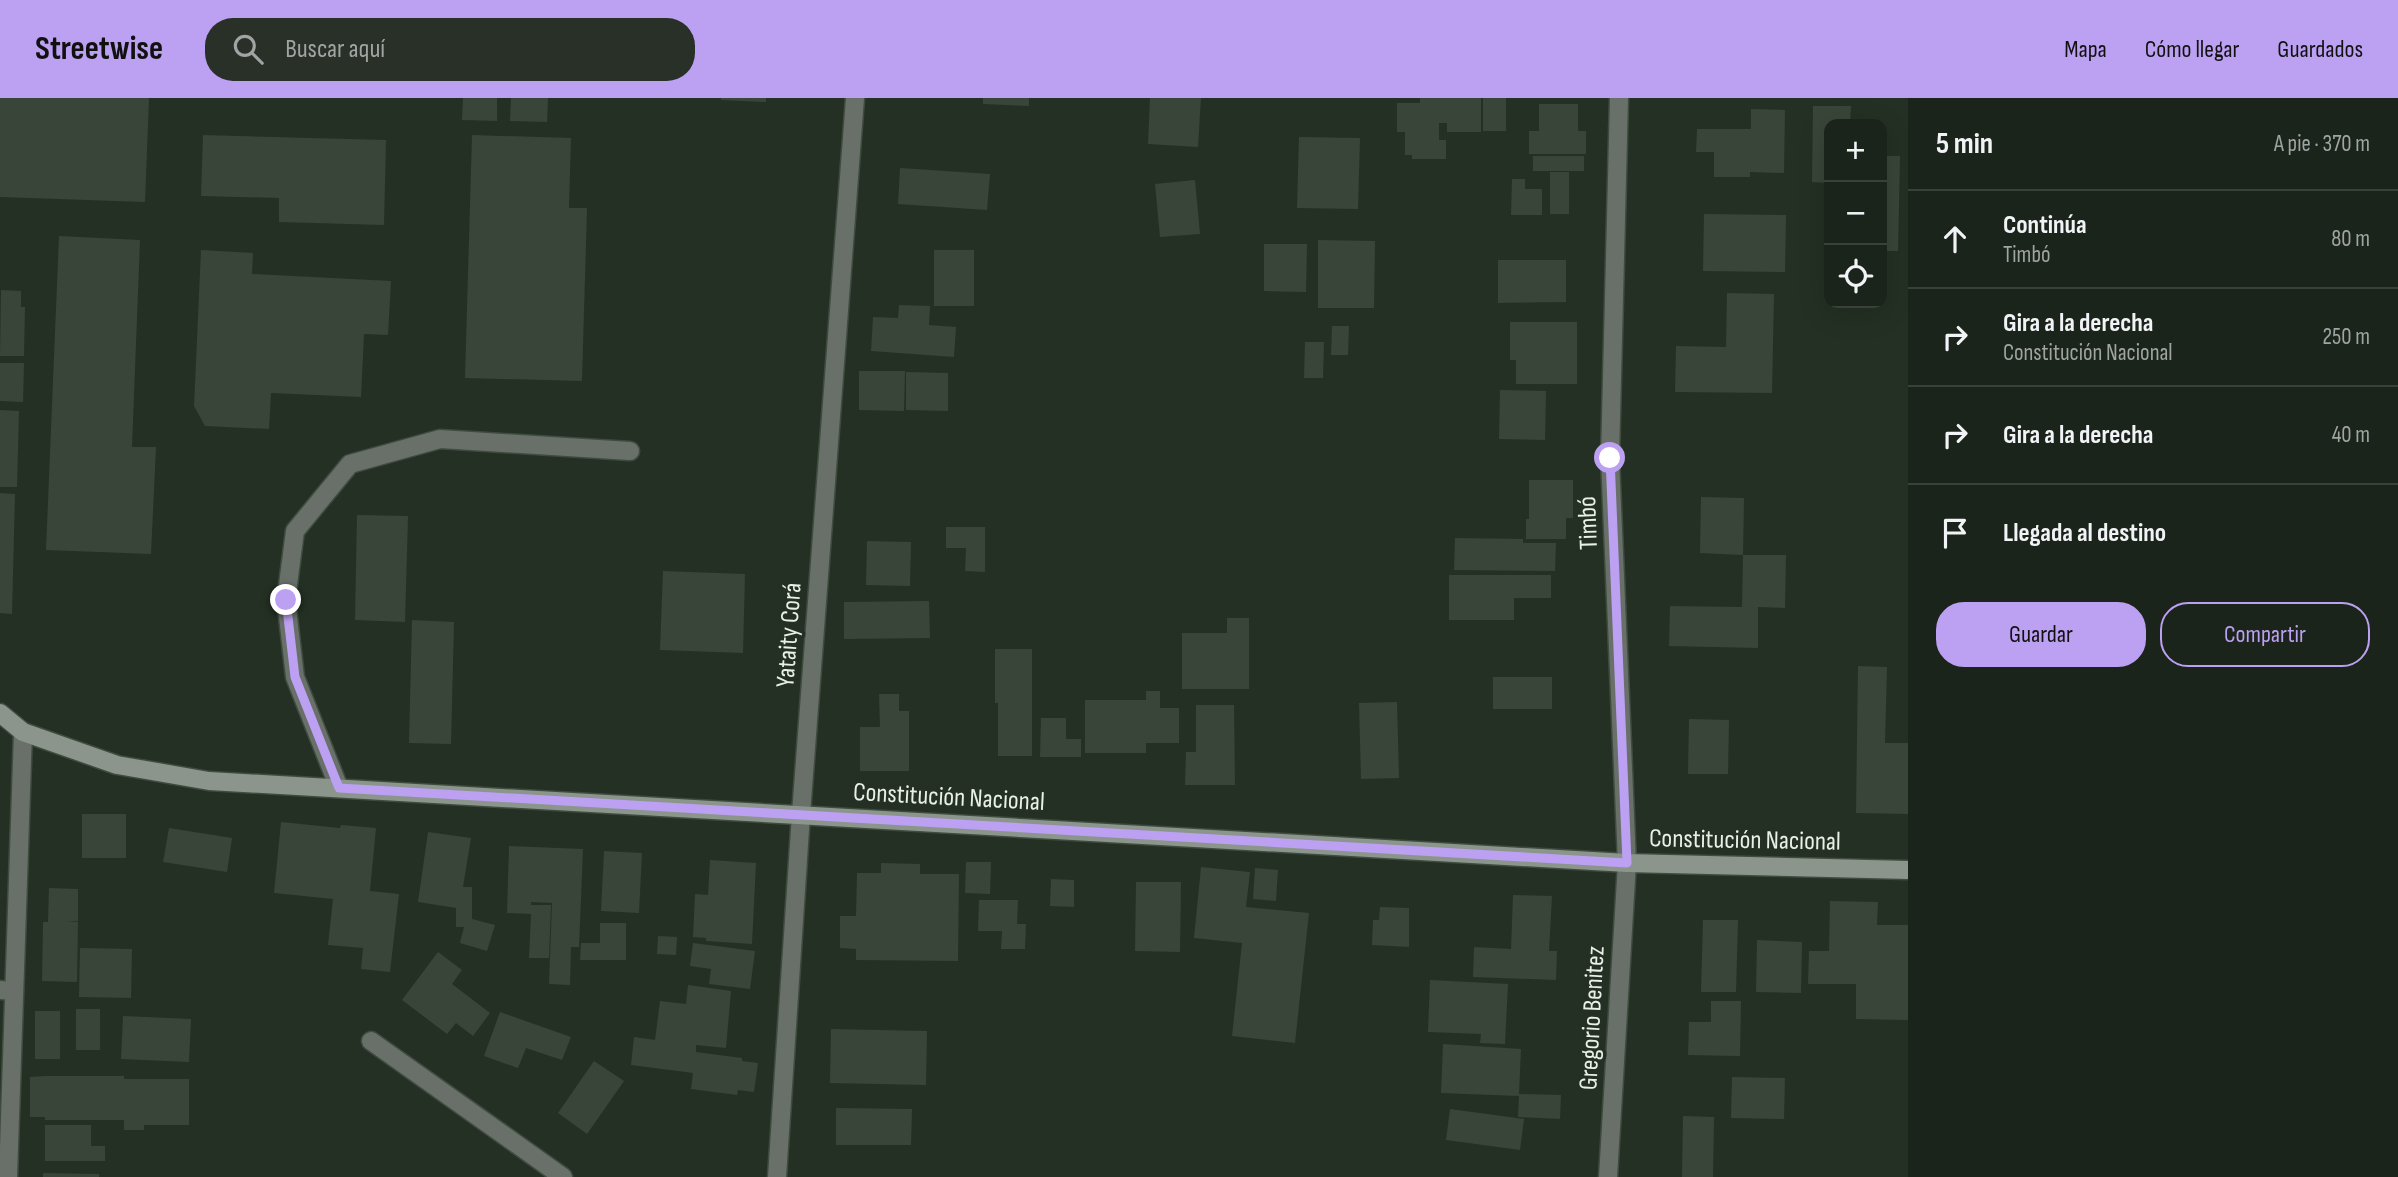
<!DOCTYPE html>
<html lang="es">
<head>
<meta charset="utf-8">
<style>
  :root { --surface:#1b241b; --page:#283028; --text:#f1f3f6; --muted:#a0a4a3; --line:#39413a; --accent:#bca0f2 }
  body { margin:0; font-family:"Sofia Sans Condensed",sans-serif; background:var(--page); color:var(--text) }
  .controls { position:absolute; right:21px; top:21px; display:grid; overflow:hidden; border-radius:14px; box-shadow:0 7px 28px #0002 }
  .controls button { width:63px; height:63px; display:grid; place-items:center; padding:0; border:0; border-bottom:2px solid var(--line); background:var(--surface); color:var(--text); font:35px sans-serif }
  .stop { position:absolute; width:21px; height:21px; margin:-16px; border:5px solid #bca0f2; border-radius:50%; background:#fff }
  .stop.end { background:#bca0f2; border-color:#fff; box-shadow:0 2px 7px #0008 }
  .list { margin:0; padding:0; list-style:none }
  h2 { display:flex; justify-content:space-between; align-items:center; height:91px; margin:0; padding:0 28px; font-size:30px }
  h2 small { font-size:23px; font-weight:400; color:var(--muted) }
  .list li { display:grid; grid-template-columns:46px 1fr auto; gap:21px; align-items:center; box-sizing:border-box; height:98px; padding:0 28px; border-top:2px solid var(--line) }
  .list b { display:block; font-size:26px; white-space:nowrap }
  .list p { margin:0; font-size:23px; white-space:nowrap; color:var(--muted) }
  .list em { font-size:23px; font-style:normal; color:var(--muted) }
  .actions { display:flex; gap:14px; padding:21px 28px }
  .actions a { flex:1; padding:16px 0; border:2px solid var(--accent); border-radius:28px; text-align:center; font-size:24px; color:var(--accent) }
  .actions .main { background:var(--accent); color:#111 }
  .icon { flex:none; width:38px; height:38px; fill:none; stroke:currentColor; stroke-width:2; stroke-linecap:round; stroke-linejoin:round }
  .map { position:relative; flex:none; width:1908px; height:1079px; overflow:hidden }
  header { display:flex; align-items:center; gap:42px; box-sizing:border-box; height:98px; padding:0 35px; background:var(--accent); color:#111 }
  header strong { font-size:33px }
  nav { display:flex; gap:38px; margin-inline-start:auto; font-size:24px }
  .search { width:490px; height:63px; background:var(--page); display:flex; align-items:center; gap:18px; box-sizing:border-box; padding:0 24px; border-radius:28px; color:var(--muted); font-size:26px }
  main { display:flex }
  aside { flex:1; background:var(--surface) }
  .map>svg:first-child { display:block }
  .building { fill:#384538 }
  .lines { fill:none; stroke-linecap:round; stroke-linejoin:round }
  .lane-casing { stroke:#3f4b3f; stroke-width:21 }
  .street-casing { stroke:#3f4b3f; stroke-width:21 }
  .secondary-casing { stroke:#3f4b3f; stroke-width:21 }
  .lane { stroke:#696f69; stroke-width:18 }
  .street { stroke:#696f69; stroke-width:18 }
  .secondary { stroke:#8b958b; stroke-width:18 }
  .route { stroke:#bca0f2; stroke-width:9 }
  .labels { text-anchor:middle; stroke-width:7; stroke-linejoin:round; paint-order:stroke }
  .street-label { font-size:26px; fill:#e8f0e8; stroke:#243024 }
</style>
</head>
<body>
<header>
<strong>Streetwise</strong>
<div class="search"><svg class="icon" aria-label="search" viewBox="0 0 24 24"><circle cx="10" cy="10" r="6"/><path d="M15 15l6 6"/></svg>Buscar aquí</div>
<nav><a>Mapa</a><a>Cómo llegar</a><a>Guardados</a></nav>
</header>
<main>
<div class="map">
<svg width="1908" height="1079" viewBox="0 0 1908 1079">
  <rect width="100%" height="100%" fill="#243024"/>
  <!-- building -->
  <g class="building">
    <path d="M0,0H149L145,104L0,99Z"/>
    <path d="M463,0H497V23L462,22Z"/>
    <path d="M511,0H548L547,24L510,23Z"/>
    <path d="M721,0H766V4L721,2Z"/>
    <path d="M983,0H1029V8L983,6Z"/>
    <path d="M1150,0H1201L1198,49L1148,46Z"/>
    <path d="M1420,0H1481V34H1447V25H1439V42H1446V61H1412V57H1405V34H1397V5H1420Z"/>
    <rect x="1483" y="0" width="23" height="33"/>
    <path d="M1539,6H1578V33H1586V56H1529V33H1539Z"/>
    <path d="M1813,8H1851L1850,26H1829V85L1812,84Z"/>
    <path d="M1751,11L1785,12L1784,75L1750,74V79H1714V54H1696L1697,31H1751Z"/>
    <path d="M203,37L386,42L384,127L279,124V100L201,98Z"/>
    <path d="M472,37L571,40L569,110H587L582,283L465,280Z"/>
    <path d="M1299,39L1360,40L1358,111L1297,110Z"/>
    <rect x="1533" y="58" width="51" height="15"/>
    <path d="M1882,58H1900L1898,153H1882Z"/>
    <path d="M900,70L990,76L987,112L898,106Z"/>
    <rect x="1550" y="74" width="19" height="42"/>
    <path d="M1512,81H1525V91H1542V117H1511Z"/>
    <path d="M1195,82L1200,136L1160,139L1155,86Z"/>
    <path d="M1704,116L1786,117L1785,174L1703,173Z"/>
    <path d="M59,138L140,142L132,349H156L151,456L46,452Z"/>
    <path d="M1318,142L1375,143L1374,210H1318Z"/>
    <path d="M1264,146H1307L1306,194L1264,193Z"/>
    <path d="M201,152L253,155L252,176L391,183L388,237L364,236L361,299L271,295L269,331L205,328L194,308Z"/>
    <rect x="934" y="152" width="40" height="56"/>
    <path d="M1498,162H1566V204L1498,205Z"/>
    <path d="M1,192L21,193V209H25L24,258H0Z"/>
    <path d="M1727,195L1774,196L1772,295L1675,294L1676,248L1726,249Z"/>
    <path d="M899,207L930,208L929,227L956,229L954,259L871,253L873,219L898,220Z"/>
    <path d="M1510,224H1577V286H1516V262H1510Z"/>
    <path d="M1332,228H1349L1348,257H1331Z"/>
    <path d="M1305,244H1324L1323,280H1304Z"/>
    <path d="M0,265H24L23,304L0,303Z"/>
    <path d="M859,273H905L904,313L859,312Z"/>
    <path d="M906,274L948,275V313L906,312Z"/>
    <path d="M1500,292L1546,293L1545,342L1499,341Z"/>
    <path d="M0,312L19,313L17,389H0Z"/>
    <path d="M1529,382H1573V420H1566V441H1526V421H1529Z"/>
    <path d="M0,395L15,396L12,516L0,515Z"/>
    <path d="M1701,399L1744,400L1743,457L1700,455Z"/>
    <path d="M357,417L408,418L405,524L355,522Z"/>
    <path d="M946,429H985V474L965,473L966,450H946Z"/>
    <path d="M1455,440L1523,441V445H1556L1555,473L1454,472Z"/>
    <path d="M867,443L911,444L910,488L866,487Z"/>
    <path d="M1743,457H1786L1785,510L1758,509V550L1669,548L1670,508L1742,509Z"/>
    <path d="M663,473L745,476L743,555L660,552Z"/>
    <path d="M1449,477H1551V500H1514V522H1449Z"/>
    <path d="M929,503L930,540L844,541V504Z"/>
    <path d="M1227,520H1249V591H1182V535H1227Z"/>
    <path d="M412,522L454,524L451,646L409,645Z"/>
    <path d="M995,551H1032V658H998V605H995Z"/>
    <path d="M1858,568L1887,569L1885,645H1908V716L1856,715Z"/>
    <rect x="1493" y="579" width="59" height="32"/>
    <path d="M1146,593H1160V610H1179V645H1146V655H1085V602H1146Z"/>
    <path d="M879,596H899V613H909V673H860V629H880Z"/>
    <path d="M1397,604L1399,680L1361,681L1359,605Z"/>
    <path d="M1196,607H1234L1235,687H1185L1186,654H1196Z"/>
    <path d="M1041,620H1066V641H1081V659H1040Z"/>
    <path d="M1689,621L1729,622L1728,676H1688Z"/>
    <rect x="82" y="716" width="44" height="44"/>
    <path d="M281,724L340,730L341,727L376,730L370,793L399,796L390,874L361,871L363,850L328,847L333,801L274,795Z"/>
    <path d="M169,730L232,740L227,774L163,764Z"/>
    <path d="M428,734L471,740L463,789H472V821L495,827L487,853L460,845L464,829H456V810L418,804Z"/>
    <path d="M509,748L583,751L579,849H571L570,887L549,886L552,805L531,804V807H551L549,860H529L531,816L507,815Z"/>
    <path d="M604,753L642,755L639,815L601,813Z"/>
    <path d="M710,762L756,765L752,846L706,843V840L693,839L695,796L708,797Z"/>
    <path d="M966,764H991L990,796L965,795Z"/>
    <path d="M881,765L920,766V776H959L958,863L856,862V851L840,850V818H856L857,775H881Z"/>
    <path d="M1201,769L1250,774L1246,809L1309,815L1295,945L1232,938L1242,845L1194,840Z"/>
    <path d="M1255,770L1278,772L1276,803L1253,801Z"/>
    <path d="M1051,781L1074,782V809L1050,808Z"/>
    <path d="M1136,784H1181L1180,854L1135,853Z"/>
    <path d="M49,790L78,791V823H66L78,824L77,884L42,883L43,824H48Z"/>
    <path d="M1513,797L1552,798L1549,853H1557L1556,882L1473,879L1474,849L1511,851Z"/>
    <path d="M979,802H1018L1017,826H1026L1025,851H1001L1002,833H978Z"/>
    <path d="M1830,803L1878,804L1877,827H1908V922L1856,921V886H1808L1809,853H1829Z"/>
    <path d="M1380,809L1409,810V849L1372,847L1373,822H1379Z"/>
    <path d="M1703,822H1738L1736,894H1701Z"/>
    <path d="M600,825H626V862H580L581,845H600Z"/>
    <path d="M658,838L677,839L676,857L657,856Z"/>
    <path d="M1757,842L1802,844L1801,895L1756,894Z"/>
    <path d="M693,845L755,853L750,891L709,886L711,871L690,868Z"/>
    <path d="M80,850L132,851L131,900L79,899Z"/>
    <path d="M438,854L462,872L452,886L490,915L473,938L456,925L447,936L402,902Z"/>
    <path d="M1430,882L1508,886L1505,946L1480,945L1481,936L1428,934Z"/>
    <path d="M688,887L731,893L726,950L696,947V954L742,960V963L758,965L754,994L738,992L737,997L691,991L693,975L631,967L634,939L655,942L660,903L686,906Z"/>
    <path d="M1711,903H1741L1740,958L1688,957L1689,924H1711Z"/>
    <rect x="76" y="911" width="24" height="41"/>
    <rect x="35" y="913" width="25" height="48"/>
    <path d="M500,914L571,939L562,962L526,950L518,970L484,958Z"/>
    <path d="M123,918L191,921L189,964L121,961Z"/>
    <path d="M831,931L927,933L926,987L830,985Z"/>
    <path d="M1443,946L1521,951L1519,996L1561,997L1560,1021L1518,1019L1519,998L1441,995Z"/>
    <path d="M594,963L624,983L587,1036L558,1015Z"/>
    <path d="M45,978H124V981H189V1027H144V1032H124V1022H45V1019H30V979Z"/>
    <path d="M1732,979L1785,980L1784,1021L1731,1020Z"/>
    <path d="M836,1010L912,1011L911,1047H836Z"/>
    <path d="M1450,1011L1524,1021L1520,1052L1446,1042Z"/>
    <path d="M1683,1018L1714,1019L1713,1079H1682Z"/>
    <path d="M45,1027H91V1048H105V1063H45Z"/>
    <path d="M43,1075L99,1076V1079H43Z"/>
  </g>
  <g class="lines">
    <defs>
      <g id="lane">
        <path d="M339,690L295,579L286,502L295,433L350,366L440,341L630,353"/>
        <path d="M0,892L14,893"/>
        <path d="M371,943L563,1079"/>
      </g>
      <g id="street">
        <path d="M8,1079L23,634"/>
        <path d="M777,1079L801,716L855,0"/>
        <path d="M1608,1079L1627,765L1610,360L1619,0"/>
      </g>
      <path id="secondary" d="M0,615L23,634L117,667L209,683L1627,765L1908,772"/>
    </defs>
    <!-- lane casing -->
    <use href="#lane" class="lane-casing"/>
    <!-- street casing -->
    <use href="#street" class="street-casing"/>
    <!-- secondary casing -->
    <use href="#secondary" class="secondary-casing"/>
    <!-- lane -->
    <use href="#lane" class="lane"/>
    <!-- street -->
    <use href="#street" class="street"/>
    <!-- secondary -->
    <use href="#secondary" class="secondary"/>
  </g>
  <g class="lines">
    <!-- route -->
    <path class="route" d="M286,502L295,579L339,690L1627,765L1610,360"/>
  </g>
  <g class="labels">
    <!-- street labels -->
    <g class="street-label">
      <text transform="translate(1587 425) rotate(-92)" y="9">Timbó</text>
      <text transform="translate(788 537) rotate(-86)" y="9">Yataity Corá</text>
      <text transform="translate(949 698) rotate(3)" y="9">Constitución Nacional</text>
      <text transform="translate(1745 741) rotate(1)" y="9">Constitución Nacional</text>
      <text transform="translate(1591 920) rotate(-87)" y="9">Gregorio Benitez</text>
    </g>
  </g>
</svg>
<div class="controls">
<button>+</button>
<button>−</button>
<button><svg class="icon" aria-label="locate" viewBox="0 0 24 24"><circle cx="12" cy="12" r="6"/><path d="M12 2v4M12 18v4M2 12h4M18 12h4"/></svg></button>
</div>
<div class="stop" style="left:1610px;top:360px"></div>
<div class="stop end" style="left:286px;top:502px"></div>
</div>
<aside>
<h2>5 min<small>A pie · 370 m</small></h2>
<ul class="list">
<li><svg class="icon" aria-label="ahead" viewBox="0 0 24 24"><path d="M12 20V5M6 11l6-6 6 6"/></svg><div><b>Continúa</b><p>Timbó</p></div><em>80 m</em></li>
<li><svg class="icon" aria-label="right" viewBox="0 0 24 24"><path d="M7 20v-9h11M14 6l5 5-5 5"/></svg><div><b>Gira a la derecha</b><p>Constitución Nacional</p></div><em>250 m</em></li>
<li><svg class="icon" aria-label="right" viewBox="0 0 24 24"><path d="M7 20v-9h11M14 6l5 5-5 5"/></svg><div><b>Gira a la derecha</b></div><em>40 m</em></li>
<li><svg class="icon" aria-label="arrive" viewBox="0 0 24 24"><path d="M6 21V4h12l-3 4 3 4H6"/></svg><div><b>Llegada al destino</b></div></li>
</ul>
<div class="actions"><a class="main">Guardar</a><a>Compartir</a></div>
</aside>
</main>
</body>
</html>
